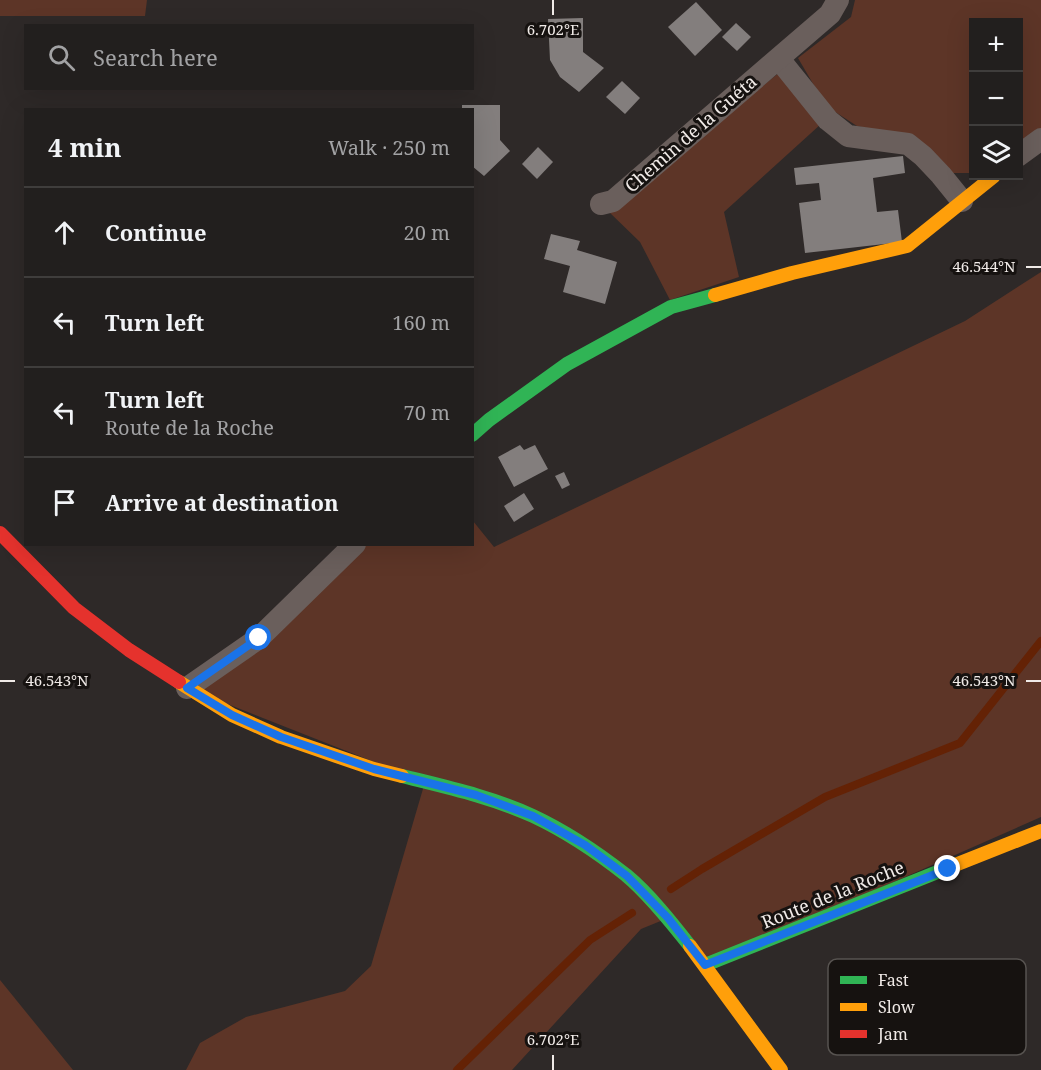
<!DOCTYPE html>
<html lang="en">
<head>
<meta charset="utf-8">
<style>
  :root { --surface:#221f1e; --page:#2a2727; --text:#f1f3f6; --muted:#a2a2a4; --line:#3f3d3c }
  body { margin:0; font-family:"Noto Serif",serif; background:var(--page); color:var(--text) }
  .controls { position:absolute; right:18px; top:18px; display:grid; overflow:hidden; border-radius:0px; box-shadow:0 6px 24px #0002 }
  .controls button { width:54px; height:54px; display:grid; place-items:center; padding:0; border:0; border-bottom:2px solid var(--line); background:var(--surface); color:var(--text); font:30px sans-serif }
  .stop { position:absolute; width:18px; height:18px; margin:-14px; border:4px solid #1a73e8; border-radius:50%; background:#fff }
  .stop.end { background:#1a73e8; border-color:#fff; box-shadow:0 2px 6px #0008 }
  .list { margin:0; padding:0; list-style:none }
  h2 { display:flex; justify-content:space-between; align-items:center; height:78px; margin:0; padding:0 24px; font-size:26px }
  h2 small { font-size:20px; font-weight:400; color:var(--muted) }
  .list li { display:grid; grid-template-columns:39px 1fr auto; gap:18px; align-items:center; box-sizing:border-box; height:90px; padding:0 24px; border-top:2px solid var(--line) }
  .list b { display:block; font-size:22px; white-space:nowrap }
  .list p { margin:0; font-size:20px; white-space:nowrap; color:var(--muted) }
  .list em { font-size:20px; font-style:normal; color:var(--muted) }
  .icon { flex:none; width:33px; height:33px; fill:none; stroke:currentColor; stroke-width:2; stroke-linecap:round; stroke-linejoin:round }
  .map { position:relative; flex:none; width:1041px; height:1070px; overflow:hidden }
  .search { position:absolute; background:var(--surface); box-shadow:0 6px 24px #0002; left:24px; top:24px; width:450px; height:66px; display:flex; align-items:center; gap:15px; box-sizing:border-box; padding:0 21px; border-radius:0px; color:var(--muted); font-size:22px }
  .panel { position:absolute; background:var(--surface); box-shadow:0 6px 24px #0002; left:24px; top:108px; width:450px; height:438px; border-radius:0px }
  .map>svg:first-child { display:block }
  .green { fill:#5d3527 }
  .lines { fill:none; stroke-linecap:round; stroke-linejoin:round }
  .stream { stroke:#642205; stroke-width:8 }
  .building { fill:#837e7d }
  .street { stroke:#6a5f5c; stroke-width:22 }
  .fast { stroke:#30b455; stroke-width:14 }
  .slow { stroke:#ff9f0a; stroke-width:14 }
  .jam { stroke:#e5322d; stroke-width:14 }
  .route { stroke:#1a73e8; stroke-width:8 }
  .ticks { fill:none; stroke:#f0eae7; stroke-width:2 }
  .labels { text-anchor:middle; stroke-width:6; stroke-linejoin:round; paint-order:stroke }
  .street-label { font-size:18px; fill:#f0eae7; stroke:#161210 }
  .key { fill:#161210; stroke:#575350; stroke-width:1.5 }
  .key-label { font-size:16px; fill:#f0eae7 }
  .ticks-label { font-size:15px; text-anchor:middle; fill:#f0eae7; stroke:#161210; stroke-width:6; stroke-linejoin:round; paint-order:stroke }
</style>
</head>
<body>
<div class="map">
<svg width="1041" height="1070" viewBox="0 0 1041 1070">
  <rect width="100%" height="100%" fill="#2e2928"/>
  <!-- green -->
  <g class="green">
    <path d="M0,0H147L145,16H0Z"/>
    <path d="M855,0H1041V130L1019,147L1018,22H974L973,173H953L914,138L857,126L826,106L798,58L851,17Z"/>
    <path d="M780,72L821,124L724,212L739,277L670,300L640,242L608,211Z"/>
    <path d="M1041,272V817L705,965L668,918L641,929L512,1070H186L200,1043L246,1017L345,991L371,966L425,782L187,688L355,545L472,544L473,521L494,547L965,321Z"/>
    <path d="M0,980L73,1070H0Z"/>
  </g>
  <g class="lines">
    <!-- stream -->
    <g class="stream">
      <path d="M671,889L702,869L825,797L960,743L1041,641"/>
      <path d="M457,1070L590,940L632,913"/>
    </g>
  </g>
  <!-- building -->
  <g class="building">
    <path d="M696,2L722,30L695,56L668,27Z"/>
    <path d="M583,18V52L604,68L579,92L560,77L550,60L548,19Z"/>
    <path d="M736,23L751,37L737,51L722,37Z"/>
    <path d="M622,81L640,98L625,114L606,97Z"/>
    <path d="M462,105H500V140L510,151L484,176L472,166V110H462Z"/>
    <path d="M538,147L553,162L537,179L522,164Z"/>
    <path d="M903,156L905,173L873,178L877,212L898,210L902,242L805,253L799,203L821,200L819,183L796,185L794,168Z"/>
    <path d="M551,234L580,241L577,250L617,262L605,304L563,292L570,266L544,259Z"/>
    <path d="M520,445L524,450L535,445L548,469L514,487L498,457Z"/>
    <path d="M564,472L570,485L562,489L555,476Z"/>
    <path d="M524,493L534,509L514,522L504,506Z"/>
  </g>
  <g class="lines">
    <!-- street -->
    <g class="street">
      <path d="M779,59L828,120L848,136L908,144L923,156L941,175L962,201"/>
      <path d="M1018,156L1041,139"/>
      <path d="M601,204L613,201L830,14L838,0"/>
      <path d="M187,688L259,638L355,544"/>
    </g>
    <!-- fast -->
    <g class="fast">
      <path d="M472,435L489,420L567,364L671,307L715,295"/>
      <path d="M402,776C446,787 492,797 533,816C565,831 598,853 626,875C649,894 672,923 690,946"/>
      <path d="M705,965L955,865"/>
    </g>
    <!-- slow -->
    <g class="slow">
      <path d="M715,295L792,273L907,246L994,176"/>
      <path d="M179,682L232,715L281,737L374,769L402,776"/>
      <path d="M955,865L1041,831"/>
      <path d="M690,946L781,1070"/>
    </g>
    <!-- jam -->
    <path class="jam" d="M0,533L74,608L129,650L179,682"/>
  </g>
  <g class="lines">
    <!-- route -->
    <path class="route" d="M259,638L187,688L232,715L281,737L374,769L476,795L533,816L585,845L627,876L668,918L705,965L948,869"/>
  </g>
  <!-- ticks -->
  <path class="ticks" d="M553,0V15M1026,267H1041M0,681H15M1026,681H1041M553,1055V1070"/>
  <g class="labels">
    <!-- street labels -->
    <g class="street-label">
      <text transform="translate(691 134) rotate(-41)" y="6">Chemin de la Guéta</text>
      <text transform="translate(833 895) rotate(-22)" y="6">Route de la Roche</text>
    </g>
  </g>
  <!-- legend -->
  <rect x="828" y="959" width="198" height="96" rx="9" class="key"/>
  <rect x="840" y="976" width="27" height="8" fill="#30b455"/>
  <rect x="840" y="1003" width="27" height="8" fill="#ff9f0a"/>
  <rect x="840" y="1030" width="27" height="8" fill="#e5322d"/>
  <g class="key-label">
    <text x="878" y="986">Fast</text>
    <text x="878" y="1013">Slow</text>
    <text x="878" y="1040">Jam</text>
  </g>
  <g class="ticks-label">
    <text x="553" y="35">6.702°E</text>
    <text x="984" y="272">46.544°N</text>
    <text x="57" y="686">46.543°N</text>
    <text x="984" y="686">46.543°N</text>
    <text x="553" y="1045">6.702°E</text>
  </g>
</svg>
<div class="controls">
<button>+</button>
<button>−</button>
<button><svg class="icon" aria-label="layers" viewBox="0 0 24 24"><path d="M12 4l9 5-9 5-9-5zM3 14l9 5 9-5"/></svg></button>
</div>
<div class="stop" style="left:259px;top:638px"></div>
<div class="stop end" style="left:948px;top:869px"></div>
<div class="search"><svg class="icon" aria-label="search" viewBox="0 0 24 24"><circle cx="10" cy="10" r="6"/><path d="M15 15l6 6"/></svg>Search here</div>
<section class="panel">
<h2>4 min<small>Walk · 250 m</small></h2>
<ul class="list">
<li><svg class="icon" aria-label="ahead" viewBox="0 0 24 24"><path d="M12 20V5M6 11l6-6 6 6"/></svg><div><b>Continue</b></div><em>20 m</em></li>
<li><svg class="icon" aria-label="left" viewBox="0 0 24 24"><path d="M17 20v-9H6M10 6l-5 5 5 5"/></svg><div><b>Turn left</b></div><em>160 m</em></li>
<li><svg class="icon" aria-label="left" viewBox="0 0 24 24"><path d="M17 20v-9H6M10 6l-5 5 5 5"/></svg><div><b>Turn left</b><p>Route de la Roche</p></div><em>70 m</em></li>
<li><svg class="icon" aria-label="arrive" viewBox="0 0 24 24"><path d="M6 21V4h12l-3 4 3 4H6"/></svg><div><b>Arrive at destination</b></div></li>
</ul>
</section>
</div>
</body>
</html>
